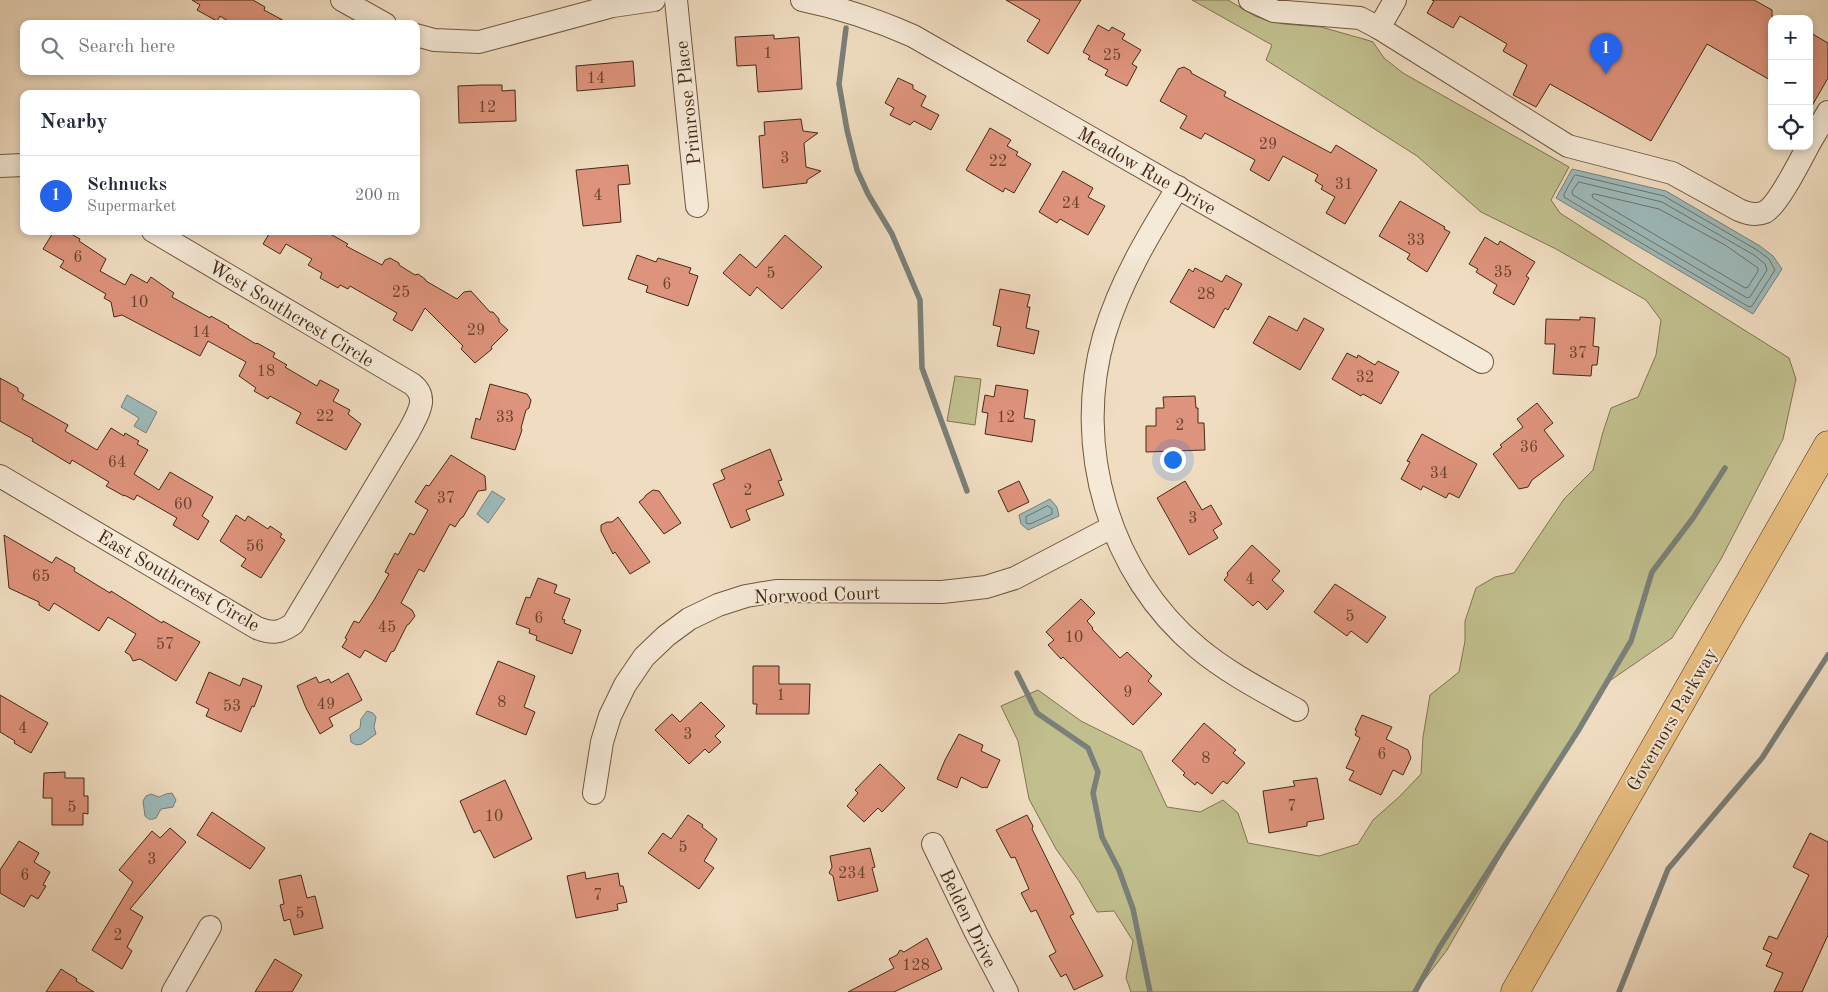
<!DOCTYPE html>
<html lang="en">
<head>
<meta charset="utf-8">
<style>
  :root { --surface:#fff; --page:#f2f2f3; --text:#1f2937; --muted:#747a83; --line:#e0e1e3; --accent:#2563eb }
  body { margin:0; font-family:"Old Standard TT",serif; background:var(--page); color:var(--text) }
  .controls { position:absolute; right:15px; top:15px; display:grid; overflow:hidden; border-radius:10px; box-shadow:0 2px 8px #0003 }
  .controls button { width:45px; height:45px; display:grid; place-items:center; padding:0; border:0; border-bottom:1px solid var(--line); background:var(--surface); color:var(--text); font:25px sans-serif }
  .you { position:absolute; left:1172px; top:459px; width:18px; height:18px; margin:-12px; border:4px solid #fff; border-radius:50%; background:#1a73e8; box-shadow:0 0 0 8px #1a73e833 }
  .badge { display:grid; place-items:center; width:32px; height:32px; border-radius:50%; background:var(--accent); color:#fff; font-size:16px; font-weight:700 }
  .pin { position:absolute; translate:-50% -41px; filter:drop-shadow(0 1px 2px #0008) }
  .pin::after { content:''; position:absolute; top:26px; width:18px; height:15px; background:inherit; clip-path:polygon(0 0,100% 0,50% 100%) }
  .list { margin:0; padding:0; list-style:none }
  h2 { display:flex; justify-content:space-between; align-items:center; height:65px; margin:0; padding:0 20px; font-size:21px }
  h2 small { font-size:16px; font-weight:400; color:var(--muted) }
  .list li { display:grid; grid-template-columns:32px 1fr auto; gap:15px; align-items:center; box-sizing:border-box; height:80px; padding:0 20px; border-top:1px solid var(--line) }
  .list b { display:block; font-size:19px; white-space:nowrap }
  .list p { margin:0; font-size:16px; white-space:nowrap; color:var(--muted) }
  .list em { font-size:16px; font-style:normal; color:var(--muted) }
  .icon { flex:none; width:28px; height:28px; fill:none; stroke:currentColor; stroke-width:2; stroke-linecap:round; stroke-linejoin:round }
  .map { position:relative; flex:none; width:1828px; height:992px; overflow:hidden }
  .search { position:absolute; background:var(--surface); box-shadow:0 2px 8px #0003; left:20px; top:20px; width:400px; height:55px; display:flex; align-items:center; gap:12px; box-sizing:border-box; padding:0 18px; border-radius:10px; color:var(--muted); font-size:19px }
  .panel { position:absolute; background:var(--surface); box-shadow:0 2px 8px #0003; left:20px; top:90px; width:400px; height:145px; border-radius:10px }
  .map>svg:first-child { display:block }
  .green { fill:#c1bf8e; stroke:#837452 }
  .water { fill:#9dbabb; stroke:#7a8079 }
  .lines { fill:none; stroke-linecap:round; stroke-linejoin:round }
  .shore { stroke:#717268; stroke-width:1 }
  .stream { stroke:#7a8079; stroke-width:5.5 }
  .building { fill:#de937c; stroke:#452a15 }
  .minor-casing { stroke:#705740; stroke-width:24 }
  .major-casing { stroke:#452a15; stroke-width:29 }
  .minor { stroke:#f5e9d7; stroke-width:22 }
  .major { stroke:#e8be80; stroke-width:28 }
  .labels { text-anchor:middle; stroke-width:4; stroke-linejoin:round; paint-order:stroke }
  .number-label { font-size:16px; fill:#6b442f }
  .street-label { font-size:19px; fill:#452a15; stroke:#f5e9d7 }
</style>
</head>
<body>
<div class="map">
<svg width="1828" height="992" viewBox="0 0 1828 992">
  <rect width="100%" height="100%" fill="#f0ddc1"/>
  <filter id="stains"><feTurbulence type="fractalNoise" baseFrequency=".004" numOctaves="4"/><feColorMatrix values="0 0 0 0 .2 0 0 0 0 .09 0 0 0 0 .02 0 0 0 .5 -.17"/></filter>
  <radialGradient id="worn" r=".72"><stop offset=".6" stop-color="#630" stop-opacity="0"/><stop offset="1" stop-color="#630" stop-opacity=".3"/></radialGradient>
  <!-- green -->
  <g class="green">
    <path d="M1192,0H1228L1255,16L1266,20L1284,24L1321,27L1367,40L1373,42L1384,58L1403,73L1569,167L1551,200L1560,213L1634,261L1789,358L1796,379L1783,439L1721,559L1672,638L1608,682L1535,796L1447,950L1415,992H1131L1126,978L1133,941L1114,911L1097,912L1079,881L1056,849L1029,799L1018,741L1001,706L1038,690L1081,721L1141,751L1167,807L1200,812L1223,800L1238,813L1248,843L1319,856L1358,844L1373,820L1399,797L1421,774L1423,737L1430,695L1459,672L1465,641V621L1476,588L1495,577L1514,573L1564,499L1593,470L1603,432L1611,408L1638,397L1656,355L1661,320L1646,300L1556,249L1481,212L1417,156L1266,60L1272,45Z"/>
    <path d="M955,376L981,379L975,425L947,421Z"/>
  </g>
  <!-- water -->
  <g class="water">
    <path d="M1572,169L1666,191L1760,246L1773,256L1782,269L1753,314L1556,198Z"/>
    <path d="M127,395L157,412L146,433L134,426L139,418L121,407Z"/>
    <path d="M492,491L505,499L488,523L477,514Z"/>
    <path d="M1050,499L1057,507L1059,516L1028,530L1021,524L1019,515Z"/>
    <path d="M367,711L373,713L376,717L374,727L376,734L362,744L356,745L351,742L350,735L360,728L361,719Z"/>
    <path d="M172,793L176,800L173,807L161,809L156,818C151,820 149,820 145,816L143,801L146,796L151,794L159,797L166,794Z"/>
  </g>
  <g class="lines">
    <!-- shore -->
    <g class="shore">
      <path d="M1576,175L1664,196L1757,250L1769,259L1775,270L1752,306L1749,307L1564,197V194L1574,176Z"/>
      <path d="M1579,182L1662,202L1754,255L1765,264L1767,270L1750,297L1747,298L1573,195L1572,192Z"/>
      <path d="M1595,194L1659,209L1725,245L1758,268V271L1748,287L1745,288L1593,198L1592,195Z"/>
      <path d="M1048,506L1052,509V514L1030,524L1026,523V517Z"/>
    </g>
    <!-- stream -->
    <g class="stream">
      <path d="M846,28L839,84L847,130L857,170L868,194L892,234L920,300L922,368L967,491"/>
      <path d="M1017,673L1037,713L1088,748L1098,772L1093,793L1102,837L1119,870L1133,909L1150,992"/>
      <path d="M1415,992L1439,948L1578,731L1631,641L1652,572L1693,518L1725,468"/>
      <path d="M1619,992L1668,869L1762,758L1828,655"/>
    </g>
  </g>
  <!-- building -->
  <g class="building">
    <path d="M192,0H253L265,7L264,10L290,24H233L220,16L217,21L197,10L200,5Z"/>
    <path d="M1006,0H1081L1048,54L1027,41L1040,20Z"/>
    <path d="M1432,0H1754L1772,10V81L1707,44L1651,141L1550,84L1536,107L1513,95L1527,65L1503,51L1507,44L1460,16L1453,28L1427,13L1434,1Z"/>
    <path d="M1098,25L1109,31L1112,27L1125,34L1122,39L1141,50L1132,64L1137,67L1127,86L1105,75L1108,70L1088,59L1090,56L1083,52Z"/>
    <path d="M1809,32L1828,43V78L1809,111Z"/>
    <path d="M774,35V39L799,37L802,89L758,92L756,65L737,66L735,37Z"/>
    <path d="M633,61L635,86L577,91L576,66Z"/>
    <path d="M1184,67L1191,71V73L1226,92L1224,96L1331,153L1336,145L1377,170L1345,224L1326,213L1335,197L1321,189L1323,186L1315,181L1318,175L1283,156L1269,181L1250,170L1255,160L1205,133L1201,139L1180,128L1187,116L1160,101L1178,69Z"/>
    <path d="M898,78L913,85V89L926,96L921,106L939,115L931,130L914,121L910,125L890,115L894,108L885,103Z"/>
    <path d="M481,85H502V91L515,90L516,121L459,123L458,86Z"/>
    <path d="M801,119L803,131L818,133L804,143L806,167L821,171L807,180V183L763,188L759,136L765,135L764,122Z"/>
    <path d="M990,128L1011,140L1007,146L1018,152L1016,155L1031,164L1014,193L1005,188L1003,192L966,170Z"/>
    <path d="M628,165L630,184L618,185L621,222L583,226L576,170Z"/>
    <path d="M1063,171L1093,188L1088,197L1105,206L1088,235L1060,219L1057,223L1039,212Z"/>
    <path d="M1400,201L1445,227L1444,229L1450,232L1427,272L1407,259L1410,254L1379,236Z"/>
    <path d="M54,231H66L80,239L79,241L106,259L100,271L125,285L131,274L147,283L151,277L174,293L172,297L210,318L211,316L229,326L228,327L256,344L257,343L275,353L273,357L287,365L285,367L317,386L320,380L339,390L333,401L350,410L348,414L361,424L346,450L296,423L301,413L270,396L268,399L254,391L256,388L239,376L246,362L208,341L200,356L122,315L114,317L111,302L104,298L106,294L60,267L64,261L43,249Z"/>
    <path d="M264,231H325L348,244L346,246L382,265L385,260L390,258L399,263V265L415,275L418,274L425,279L426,281L457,299L464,292L471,291L490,312H493L499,319V322L508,330L491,347L492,349L475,363L461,349L463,346L425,308L412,331L393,320L397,313L350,286L348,289L340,285L338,288L320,278L322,273L308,265L312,259L286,244L280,254L263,244L269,234Z"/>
    <path d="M785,235L822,267L782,309L757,287L750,296L723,273L740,254L756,268Z"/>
    <path d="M1485,237L1498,245L1500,241L1535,262L1526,276L1529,278L1514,305L1493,293L1497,285L1476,272L1478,269L1469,264Z"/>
    <path d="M637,255L656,262L658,258L691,268L689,273L698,276L688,306L646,292L648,286L628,279Z"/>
    <path d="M1195,268L1222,282L1226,275L1242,284L1228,310L1225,308L1214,328L1170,302L1189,269L1193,272Z"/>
    <path d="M1000,289L1030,295L1027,307H1030L1026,328L1039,331L1034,354L997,346L1001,327L993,325Z"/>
    <path d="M1269,316L1297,331L1304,318L1324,329L1300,370L1253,343Z"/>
    <path d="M1580,317L1595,318L1593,346L1599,347L1597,365H1592L1591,376L1553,374L1555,344H1545L1546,319L1580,320Z"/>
    <path d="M1347,353L1357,358L1358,355L1375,365L1378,361L1399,372L1381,404L1363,394L1361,396L1332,379Z"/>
    <path d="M0,378L18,388V391L24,395L22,399L68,425L65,431L97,450L111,428L124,436L125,433L139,441L137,444L148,450L134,474L159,490L170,472L213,497L202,516L209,521L198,540L173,525L177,518L137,495L134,500L124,495V496L106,486L109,482L72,460L70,464L32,441L33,439L0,421Z"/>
    <path d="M490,384L527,394L531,400L529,408L526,410L521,428L522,430L515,450L471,438L476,418L480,420Z"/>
    <path d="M996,385L1028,390L1024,418L1035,420L1032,442L985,434L988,413L982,412L985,395L994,397Z"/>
    <path d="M1195,396L1196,408H1198V423H1204L1205,450L1146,452V426H1156V408H1164L1163,397Z"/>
    <path d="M1537,403L1553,423L1544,430L1564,456L1532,480L1528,487L1519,489L1493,454L1502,447L1500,445L1523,427L1517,419Z"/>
    <path d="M1422,434L1477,464L1459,498L1449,493L1446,498L1423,486L1421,490L1401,479L1410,462L1407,461Z"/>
    <path d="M770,449L782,480L778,481L784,495L746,510L750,520L731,528L713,484L725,479L721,470Z"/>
    <path d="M451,455L485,476L486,490L478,491L463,517L461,518L455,527L450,524L424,572L419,569L401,603L412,610L415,616L409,624L407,625L394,651L391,652L386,662L365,650L360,658L342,647L347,639L345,638L354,621L359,623L374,600L389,574L385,572L395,553L398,555L410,533L414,535L428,510L415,502L426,485L429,486Z"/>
    <path d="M1019,481L1029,502L1008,512L998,491Z"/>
    <path d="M1185,481L1202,510L1211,505L1222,524L1213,530L1218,538L1189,555L1157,498Z"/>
    <path d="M653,490L659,491L681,523L664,534L639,502L644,498L646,495Z"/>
    <path d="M236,515L245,521L248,516L268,529L270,526L282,534L280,537L285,540L261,578L241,566L246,559L220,541Z"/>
    <path d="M618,517L650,562L630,574L615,552L613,554L601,531V525L607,522H612Z"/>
    <path d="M4,535L52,563L56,557L75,568L74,571L110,593L111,591L162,623L163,621L200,642L176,681L140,659L133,661L130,655L125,652L136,634L108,617L99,631L54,603L49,611L39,605V602L9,588Z"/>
    <path d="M1252,545L1280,571L1272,580L1284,591L1267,610L1258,601L1253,606L1224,580L1228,575L1227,573Z"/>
    <path d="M538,578L557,585L554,593L570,599L562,619L565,620L564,623L581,630L572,654L536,640L537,636L529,633L530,629L516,624L526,597L530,598Z"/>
    <path d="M1335,584L1386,617L1367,643L1351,631L1347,636L1314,612Z"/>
    <path d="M1081,599L1095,613L1087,621L1093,628L1092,629L1120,658L1127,652L1152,676L1148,681L1162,694L1133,725L1063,657L1061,659L1048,645L1054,640L1046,632Z"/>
    <path d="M498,661L535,676L524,707L535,712L526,735L476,714Z"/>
    <path d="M753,666H779V684H810L809,714H756L757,704H753Z"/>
    <path d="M209,672L240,686L243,678L262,686L254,707L252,706L241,732L206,716L209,709L196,703Z"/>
    <path d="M348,673L362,700L329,718L333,726L320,734L306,708L297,686L316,677L319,683L329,679L331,683Z"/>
    <path d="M0,695L48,723L31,753L14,743L15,741L0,732Z"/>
    <path d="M701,702L725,726L715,736L721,742L709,753L705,749L689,764L655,730L672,714L680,722Z"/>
    <path d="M1362,715L1392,727L1386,739L1408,750L1411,758L1403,775L1393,770L1381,795L1349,780L1354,771L1346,768L1360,738L1355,735L1357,731L1355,730Z"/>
    <path d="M1204,723L1236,750L1233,753L1245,763L1227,784L1223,781L1212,794L1197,782L1195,785L1183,775L1185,773L1172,761Z"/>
    <path d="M959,734L983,745L981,751L1000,760L987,788L984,787L983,788L961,777L957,788L937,779L945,760Z"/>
    <path d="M880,764L905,788L882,812L878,808L864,822L847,806L858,793L855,790Z"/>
    <path d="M65,772V778H84V796H88V814L83,813V825H52V798H43L44,773Z"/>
    <path d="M1317,778L1324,819L1307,822V826L1269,833L1263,791L1295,786L1293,781Z"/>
    <path d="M505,780L532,839L494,858L480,830L474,833L460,801Z"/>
    <path d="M212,812L265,848L250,869L197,835Z"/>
    <path d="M688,815L703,825L702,827L717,839L704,861L714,868L699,889L648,853L663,833L671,839Z"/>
    <path d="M1027,815L1033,826L1032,829L1074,914L1070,916L1103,976L1074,990L1066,974L1061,977L1049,956L1056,952L1036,910L1031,912L1021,893L1029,889L1015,857L1011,858L996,830Z"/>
    <path d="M170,828L186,842L130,909L143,917L127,947L132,951L122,969L92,950L133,882L119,870L152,831L160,838Z"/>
    <path d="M1810,833L1828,842V935L1802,992H1774L1783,973L1766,966L1772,953L1763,949L1769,936L1777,939L1809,875L1793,867Z"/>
    <path d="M19,841L39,853L34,862L50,872L43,885L46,886L38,899L31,895L24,907L0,893V870Z"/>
    <path d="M870,848L875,867L872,868L878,891L838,901L833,876L829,873L832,867L830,856Z"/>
    <path d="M585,872L586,879L618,873L620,886H623L627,902L617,904L618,910L576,918L567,876Z"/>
    <path d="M301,875L307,898L315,896L323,928L294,935L290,919L284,921L280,905L284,904L279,880Z"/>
    <path d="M927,938L942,969L894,992H848L894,968L889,959L897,955L900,950L904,952Z"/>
    <path d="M275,959L302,975L292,992H255Z"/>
    <path d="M61,969L77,979L76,981L94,992H46Z"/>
  </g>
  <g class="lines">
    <defs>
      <g id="minor">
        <path d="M342,0L385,24"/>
        <path d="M676,0L697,206"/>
        <path d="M802,0C841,8 877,20 913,36L1482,362"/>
        <path d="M1250,0L1274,11L1360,18L1379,28L1568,146L1672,173L1739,210C1748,214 1756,216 1765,212C1778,205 1800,161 1808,146"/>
        <path d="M1379,28L1395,0"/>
        <path d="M416,35L434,40L479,42L613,6L654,0"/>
        <path d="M1809,144L1828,112"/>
        <path d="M0,166L24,165"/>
        <path d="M1178,187C1149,234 1120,282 1104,336C1072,447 1109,574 1198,648C1228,673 1263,691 1297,710"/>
        <path d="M0,476L257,628C272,634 280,633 293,624L409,431C417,415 430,398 412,384L153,231"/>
        <path d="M594,793L602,742L610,716L625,685L644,657L666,636L689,619L718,605L746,596L776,591L942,592L986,587L1015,578L1112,527"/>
        <path d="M933,844L976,933L1007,992"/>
        <path d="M173,992L210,927"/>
      </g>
      <path id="major" d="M1515,992L1828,445"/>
    </defs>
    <!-- minor casing -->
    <use href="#minor" class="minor-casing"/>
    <!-- major casing -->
    <use href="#major" class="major-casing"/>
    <!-- minor -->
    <use href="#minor" class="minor"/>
    <!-- major -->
    <use href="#major" class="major"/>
  </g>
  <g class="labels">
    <!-- number labels -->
    <g class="number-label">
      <text x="768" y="58">1</text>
      <text x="1112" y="60">25</text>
      <text x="596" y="83">14</text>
      <text x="487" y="112">12</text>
      <text x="1268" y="149">29</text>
      <text x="785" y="163">3</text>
      <text x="998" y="166">22</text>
      <text x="1344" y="189">31</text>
      <text x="598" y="200">4</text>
      <text x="1071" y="208">24</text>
      <text x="1416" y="245">33</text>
      <text x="78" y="262">6</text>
      <text x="1503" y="277">35</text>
      <text x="771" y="278">5</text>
      <text x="667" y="289">6</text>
      <text x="401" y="297">25</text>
      <text x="1206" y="299">28</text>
      <text x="139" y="307">10</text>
      <text x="476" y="335">29</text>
      <text x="201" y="337">14</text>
      <text x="1578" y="358">37</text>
      <text x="266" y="376">18</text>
      <text x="1365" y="382">32</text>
      <text x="325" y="421">22</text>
      <text x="505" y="422">33</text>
      <text x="1006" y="422">12</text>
      <text x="1180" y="430">2</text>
      <text x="1529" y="452">36</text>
      <text x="117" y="467">64</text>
      <text x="1439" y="478">34</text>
      <text x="748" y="495">2</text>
      <text x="446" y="503">37</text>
      <text x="183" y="509">60</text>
      <text x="1193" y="523">3</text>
      <text x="255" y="551">56</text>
      <text x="41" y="581">65</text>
      <text x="1250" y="584">4</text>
      <text x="1350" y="621">5</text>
      <text x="539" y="623">6</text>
      <text x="387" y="632">45</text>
      <text x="1074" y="642">10</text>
      <text x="165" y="649">57</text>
      <text x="1128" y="697">9</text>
      <text x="781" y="700">1</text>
      <text x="502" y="707">8</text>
      <text x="326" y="709">49</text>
      <text x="232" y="711">53</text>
      <text x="23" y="733">4</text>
      <text x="688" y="739">3</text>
      <text x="1382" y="759">6</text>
      <text x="1206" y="763">8</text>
      <text x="1292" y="811">7</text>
      <text x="72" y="812">5</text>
      <text x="494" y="821">10</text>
      <text x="683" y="852">5</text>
      <text x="152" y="864">3</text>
      <text x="852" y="878">234</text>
      <text x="25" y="880">6</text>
      <text x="598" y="900">7</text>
      <text x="300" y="918">5</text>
      <text x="118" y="940">2</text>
      <text x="916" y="970">128</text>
    </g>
    <!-- street labels -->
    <g class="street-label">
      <text transform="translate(687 103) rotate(-96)" y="7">Primrose Place</text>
      <text transform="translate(1147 170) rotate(30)" y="7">Meadow Rue Drive</text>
      <text transform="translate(292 313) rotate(31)" y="7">West Southcrest Circle</text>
      <text transform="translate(179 580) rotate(30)" y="7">East Southcrest Circle</text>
      <text transform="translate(817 594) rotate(-2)" y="7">Norwood Court</text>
      <text transform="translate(1671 719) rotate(-60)" y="7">Governors Parkway</text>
      <text transform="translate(969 918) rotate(64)" y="7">Belden Drive</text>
    </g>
  </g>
  <rect width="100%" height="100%" filter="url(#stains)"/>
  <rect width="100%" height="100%" fill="url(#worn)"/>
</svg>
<div class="controls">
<button>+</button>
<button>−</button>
<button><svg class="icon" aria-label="locate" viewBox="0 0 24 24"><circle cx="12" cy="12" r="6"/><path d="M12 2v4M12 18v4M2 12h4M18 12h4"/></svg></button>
</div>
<div class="you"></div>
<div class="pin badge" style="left:1606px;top:74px">1</div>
<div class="search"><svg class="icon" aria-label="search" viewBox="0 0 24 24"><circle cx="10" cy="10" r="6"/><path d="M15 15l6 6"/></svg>Search here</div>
<section class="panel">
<h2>Nearby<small></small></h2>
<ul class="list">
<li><span class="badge">1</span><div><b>Schnucks</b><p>Supermarket</p></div><em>200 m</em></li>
</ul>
</section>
</div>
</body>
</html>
